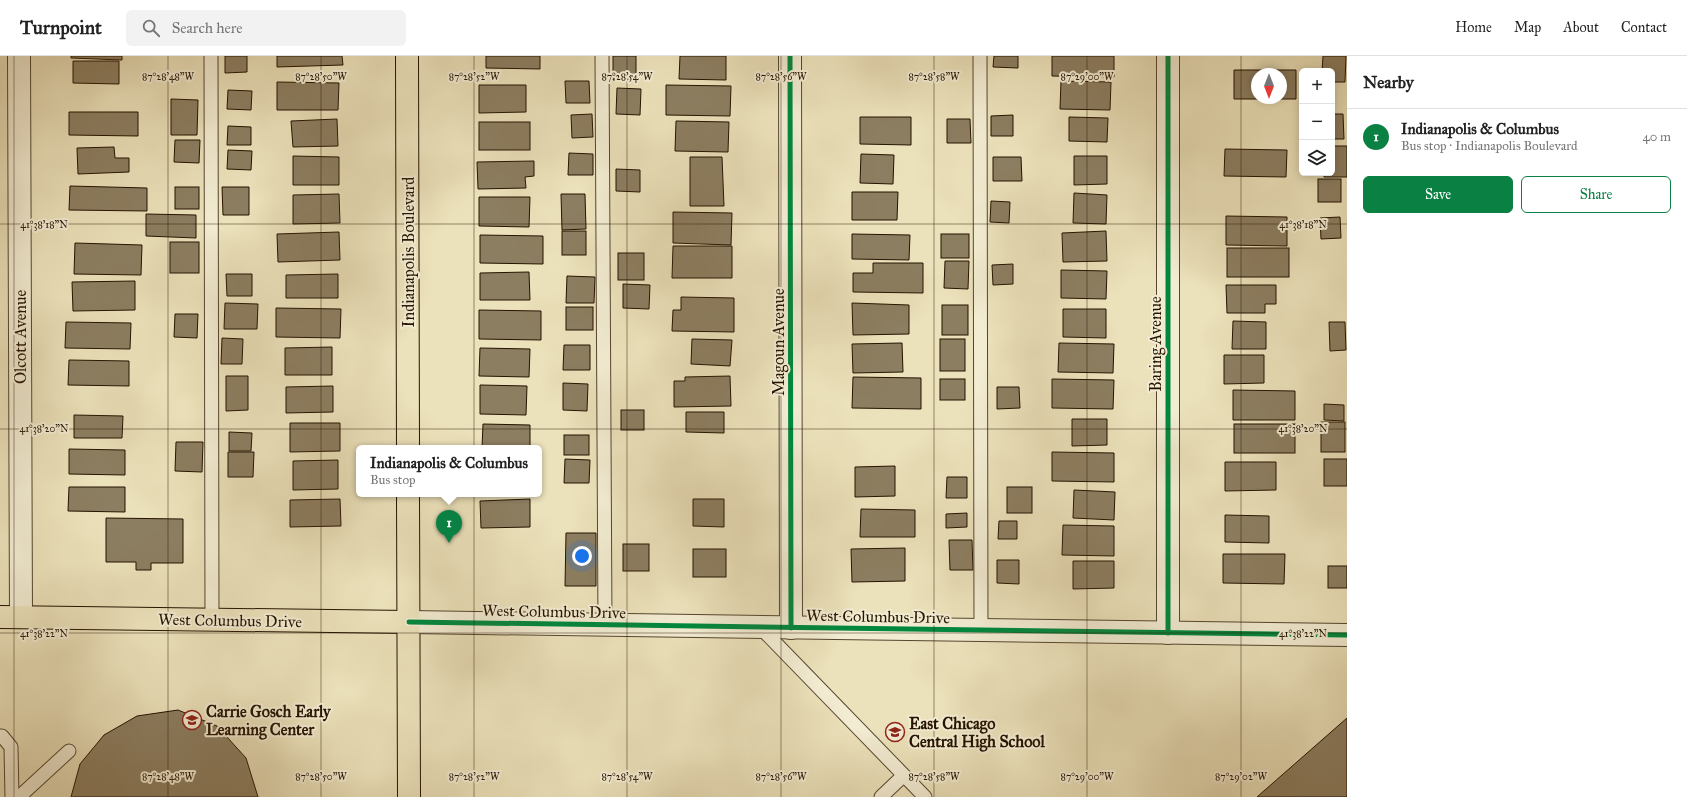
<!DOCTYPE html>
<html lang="en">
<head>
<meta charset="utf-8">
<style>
  :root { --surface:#fff; --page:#f2f2f2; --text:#222; --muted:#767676; --line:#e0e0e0; --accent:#0b8043 }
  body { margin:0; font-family:"IM FELL Great Primer",serif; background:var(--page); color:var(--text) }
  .controls { position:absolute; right:12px; top:12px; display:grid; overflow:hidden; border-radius:6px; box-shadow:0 2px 10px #0003 }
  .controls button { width:36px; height:36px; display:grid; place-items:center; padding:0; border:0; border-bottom:1px solid var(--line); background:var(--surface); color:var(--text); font:20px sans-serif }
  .compass { position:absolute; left:1251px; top:12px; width:36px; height:36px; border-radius:50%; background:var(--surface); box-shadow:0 2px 10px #0003; rotate:180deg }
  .you { position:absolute; left:582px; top:500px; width:14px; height:14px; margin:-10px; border:3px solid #fff; border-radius:50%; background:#1a73e8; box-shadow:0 0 0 6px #1a73e833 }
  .badge { display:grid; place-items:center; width:26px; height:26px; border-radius:50%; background:var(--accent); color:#fff; font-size:13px; font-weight:700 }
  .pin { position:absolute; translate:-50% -33px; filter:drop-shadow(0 1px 2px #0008) }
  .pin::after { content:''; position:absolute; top:21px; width:14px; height:12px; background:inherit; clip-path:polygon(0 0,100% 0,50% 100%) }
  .popup { position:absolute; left:356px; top:389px; width:186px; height:52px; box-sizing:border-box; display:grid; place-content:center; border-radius:6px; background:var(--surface); filter:drop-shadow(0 1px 3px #0005); font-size:13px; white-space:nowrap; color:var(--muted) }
  .popup b { font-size:15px; color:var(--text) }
  .popup::after { content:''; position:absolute; left:50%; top:100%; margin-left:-8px; border:8px solid transparent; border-top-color:var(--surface) }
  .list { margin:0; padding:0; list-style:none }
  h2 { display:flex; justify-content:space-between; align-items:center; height:52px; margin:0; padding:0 16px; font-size:17px }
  h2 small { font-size:13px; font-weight:400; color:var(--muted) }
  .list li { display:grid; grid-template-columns:26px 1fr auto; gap:12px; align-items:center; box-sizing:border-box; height:56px; padding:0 16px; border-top:1px solid var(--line) }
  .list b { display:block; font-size:15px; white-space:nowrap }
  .list p { margin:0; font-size:13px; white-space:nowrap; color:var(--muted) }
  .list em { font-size:13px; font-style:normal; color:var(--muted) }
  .actions { display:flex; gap:8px; padding:12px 16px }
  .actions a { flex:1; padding:9px 0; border:1px solid var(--accent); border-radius:6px; text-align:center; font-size:14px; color:var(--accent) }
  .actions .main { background:var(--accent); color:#fff }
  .icon { flex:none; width:22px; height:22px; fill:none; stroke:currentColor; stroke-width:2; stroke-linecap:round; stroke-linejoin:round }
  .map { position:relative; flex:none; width:1347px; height:741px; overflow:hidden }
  header { display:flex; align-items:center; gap:24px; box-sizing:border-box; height:56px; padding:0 20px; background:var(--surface); border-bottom:1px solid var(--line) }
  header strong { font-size:19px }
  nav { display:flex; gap:22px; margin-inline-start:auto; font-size:14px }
  .search { width:280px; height:36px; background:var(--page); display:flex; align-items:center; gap:10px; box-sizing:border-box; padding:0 14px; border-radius:6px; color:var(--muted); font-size:15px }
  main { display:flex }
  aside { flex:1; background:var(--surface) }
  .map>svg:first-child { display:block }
  .building { fill:#8c7e61; stroke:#251300; fill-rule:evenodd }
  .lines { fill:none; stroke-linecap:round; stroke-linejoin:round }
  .lane-casing { stroke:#56462e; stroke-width:15 }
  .street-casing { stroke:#56462e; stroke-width:24 }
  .primary-casing { stroke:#251300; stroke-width:24 }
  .lane { stroke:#f2ecd2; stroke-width:13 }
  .street { stroke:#f2ecd2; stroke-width:22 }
  .primary { stroke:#ebe1ba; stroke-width:22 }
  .cycleway-casing { stroke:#f2ecd2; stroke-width:8 }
  .cycleway { stroke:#00873e; stroke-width:5 }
  .ticks { fill:none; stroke:#251300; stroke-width:1; stroke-opacity:0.45 }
  .labels { text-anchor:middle; stroke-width:4; stroke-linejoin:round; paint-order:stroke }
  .street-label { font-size:16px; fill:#251300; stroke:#f2ecd2 }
  .poi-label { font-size:16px; font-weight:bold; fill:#251300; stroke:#f2ecd2; text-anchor:start }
  .ticks-label { font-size:10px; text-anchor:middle; fill:#251300; stroke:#f2ecd2; stroke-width:4; stroke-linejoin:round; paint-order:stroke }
</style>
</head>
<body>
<header>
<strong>Turnpoint</strong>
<div class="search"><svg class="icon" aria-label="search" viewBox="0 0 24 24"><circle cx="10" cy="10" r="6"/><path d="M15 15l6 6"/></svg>Search here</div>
<nav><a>Home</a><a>Map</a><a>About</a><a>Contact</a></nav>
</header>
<main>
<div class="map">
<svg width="1347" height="741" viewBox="0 0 1347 741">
  <rect width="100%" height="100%" fill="#ebe1ba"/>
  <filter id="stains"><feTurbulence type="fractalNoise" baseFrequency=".005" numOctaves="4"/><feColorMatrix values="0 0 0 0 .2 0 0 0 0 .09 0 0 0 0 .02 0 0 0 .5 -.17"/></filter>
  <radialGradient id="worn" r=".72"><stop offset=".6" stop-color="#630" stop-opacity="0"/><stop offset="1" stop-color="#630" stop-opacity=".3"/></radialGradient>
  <!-- building -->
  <g class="building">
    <path d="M71,0H122V4L71,2Z"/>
    <path d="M225,0H247V16L225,17Z"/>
    <path d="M277,0H342L343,9L277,11Z"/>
    <path d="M486,0H540V13L486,12Z"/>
    <path d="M613,0H636V23L613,24Z"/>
    <path d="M680,0H726V24L679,23Z"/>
    <path d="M994,0H1018V12L993,11Z"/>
    <path d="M1052,0H1114V21L1052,20Z"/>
    <path d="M1323,0H1346L1345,26H1332V15H1322Z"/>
    <path d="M73,5H119V28L73,27Z"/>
    <path d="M1234,14H1296V43H1234ZM1257,18H1281V42H1257Z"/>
    <path d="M565,25H589L590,47H566Z"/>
    <path d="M1061,25L1111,26L1110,54L1060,53Z"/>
    <path d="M277,26L339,27L338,54H277Z"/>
    <path d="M479,29H526V56L479,57Z"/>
    <path d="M666,29L731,30L730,60L666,59Z"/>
    <path d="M617,32L641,33L640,59L616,58Z"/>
    <path d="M228,34L252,35L251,54L227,53Z"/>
    <path d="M171,43L198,44L197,79H171Z"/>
    <path d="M69,56H138V80L69,79Z"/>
    <path d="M592,58L593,81L572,82L571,59Z"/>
    <path d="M1332,58H1343L1344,83H1332Z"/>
    <path d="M1013,59V80H991V60Z"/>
    <path d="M860,61H911V89L860,88Z"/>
    <path d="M1069,61L1108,62L1107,86L1069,85Z"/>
    <path d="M337,63L338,90L293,91L291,65Z"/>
    <path d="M947,63H970L971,87H947Z"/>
    <path d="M676,65L729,66L728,96L675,95Z"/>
    <rect x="479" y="66" width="51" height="28"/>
    <path d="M228,70L251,71V89H227Z"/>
    <path d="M175,84H200L199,107L174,106Z"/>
    <path d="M1332,90H1347V121H1324V117H1332Z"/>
    <path d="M114,91L115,102H129V116L78,118L77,92Z"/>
    <path d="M1225,93L1287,94L1286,121L1224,120Z"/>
    <path d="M228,94L252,95L251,114L227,113Z"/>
    <path d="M569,97L593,98V119H568Z"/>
    <path d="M861,98L894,99L893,128L860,127Z"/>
    <path d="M293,100L339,101V129H293Z"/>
    <path d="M1074,100H1107V128L1074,129Z"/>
    <path d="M690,101H722L724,150H690Z"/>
    <path d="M993,101H1021L1022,125H993Z"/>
    <path d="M534,105V120L525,121L526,132L478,133L477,106Z"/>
    <path d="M616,113L640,114V136L616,135Z"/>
    <rect x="1318" y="123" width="23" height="23"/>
    <path d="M70,130L147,132V155L69,154Z"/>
    <rect x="175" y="131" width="24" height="22"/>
    <path d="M222,131H249V159H223Z"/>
    <path d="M852,136H898L897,164H852Z"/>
    <path d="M1074,137L1107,139L1106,168L1073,167Z"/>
    <path d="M339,138L340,167L293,168V139Z"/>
    <path d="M561,138H585L586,173L562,174Z"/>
    <path d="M479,141H530L529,171L479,170Z"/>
    <path d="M991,145L1010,146L1009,167L990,166Z"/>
    <path d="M673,156L732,157L731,189L673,187Z"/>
    <path d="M146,158L196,159V182L146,180Z"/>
    <path d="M1226,160L1287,161V190L1226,189Z"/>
    <path d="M1340,161L1341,182L1321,183L1320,162Z"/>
    <rect x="562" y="175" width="24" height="24"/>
    <path d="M1106,175L1107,205L1063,206L1062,177Z"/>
    <path d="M339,176L340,204L278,206L277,178Z"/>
    <path d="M852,178L910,179L909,204L852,203Z"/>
    <rect x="941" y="178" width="28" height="24"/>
    <path d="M480,179L543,180V208L480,207Z"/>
    <rect x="170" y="186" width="29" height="31"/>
    <path d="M75,187L142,189L141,219L74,218Z"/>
    <path d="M673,190H732V222H672Z"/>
    <rect x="1227" y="192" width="62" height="29"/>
    <rect x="618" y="197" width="26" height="27"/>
    <path d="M945,205H969L968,233L944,232Z"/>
    <path d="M873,207H923V237L853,236V217H873Z"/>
    <path d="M1013,208V228L993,229L992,209Z"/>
    <path d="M1061,214L1107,215L1106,243L1061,242Z"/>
    <path d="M529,216L530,244H480V217Z"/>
    <path d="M226,218H252V240H227Z"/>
    <path d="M338,218V242H286V219Z"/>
    <path d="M567,220L595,221L594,247H566Z"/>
    <path d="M135,225V254L73,255L72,226Z"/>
    <path d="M623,228L650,229L649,253L623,252Z"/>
    <path d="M1226,229H1276V248H1265V257H1227Z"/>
    <path d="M681,241L734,242V276L672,275L673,254H681Z"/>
    <path d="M225,247L258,248L257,273H224Z"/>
    <path d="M852,247L909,249V278L853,279Z"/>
    <rect x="942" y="249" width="26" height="30"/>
    <rect x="566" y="251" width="27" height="23"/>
    <path d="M276,252L341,253L340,282L276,281Z"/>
    <path d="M1063,253H1106V282L1063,281Z"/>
    <path d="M479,254L541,255V284L479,283Z"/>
    <path d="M175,258H198L197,282L174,281Z"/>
    <path d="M1233,265L1266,266V293H1232Z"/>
    <path d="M66,266L131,267L130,293L65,292Z"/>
    <path d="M1329,266H1345L1346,294L1330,295Z"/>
    <path d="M222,282L243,283L242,308H221Z"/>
    <path d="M692,283L732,284L730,310L691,308Z"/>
    <rect x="940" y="283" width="25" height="32"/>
    <path d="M902,287L903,316L853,317L852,288Z"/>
    <path d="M1059,287L1114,288L1113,317L1058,316Z"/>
    <path d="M564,289H590V314H563Z"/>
    <path d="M332,291V319H285V292Z"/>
    <path d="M480,292L530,293L529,321L479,320Z"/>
    <path d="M1224,299H1264V327L1224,328Z"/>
    <path d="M69,304L129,305V330L68,329Z"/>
    <path d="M226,320H248V354L226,355Z"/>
    <path d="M730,320L731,350L674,351V325H685V321Z"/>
    <path d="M853,321L921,322V353L852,352Z"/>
    <rect x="940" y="323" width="25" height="21"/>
    <path d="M1052,323L1114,324L1113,353L1052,352Z"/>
    <path d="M563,327L588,328L587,355L563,354Z"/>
    <path d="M480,329L527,330L526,359L480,358Z"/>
    <path d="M333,330V356L286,357V331Z"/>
    <path d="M997,331H1019L1020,352L997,353Z"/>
    <path d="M1233,334L1295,335V364H1233Z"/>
    <path d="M1324,348L1344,349V365L1324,364Z"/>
    <rect x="621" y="354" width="23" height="20"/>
    <path d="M686,356H724V377L686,376Z"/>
    <path d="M74,359L123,360L122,382H74Z"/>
    <path d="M1072,363H1107V389L1072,390Z"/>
    <rect x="1321" y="366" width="24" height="30"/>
    <path d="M290,367H340V395L290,396Z"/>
    <path d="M483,368L530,369V392H482Z"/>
    <rect x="1234" y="368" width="61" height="29"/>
    <path d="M229,376L252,377L251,395H229Z"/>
    <rect x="564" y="379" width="25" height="20"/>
    <path d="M176,386H203L202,416L175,415Z"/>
    <path d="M69,393L125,394V419L69,418Z"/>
    <path d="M228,396H254L253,421H228Z"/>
    <path d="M1052,396L1114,397V426L1052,425Z"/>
    <path d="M565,403L590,404L589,427H564Z"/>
    <rect x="1324" y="403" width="23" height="27"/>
    <path d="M338,404V433L293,434V405Z"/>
    <path d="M1225,406H1276V434L1225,435Z"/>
    <path d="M895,410V440L855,441V411Z"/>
    <path d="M947,421H967V442H946Z"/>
    <path d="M69,431H125V456L68,455Z"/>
    <rect x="1007" y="431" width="25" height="26"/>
    <path d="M1074,434L1115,436L1114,464L1073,462Z"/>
    <path d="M340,443L341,470L290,471V444Z"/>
    <path d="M530,443V471L481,472L480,445Z"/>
    <path d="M693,443H724V471L693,470Z"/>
    <path d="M861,453L915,454V481H860Z"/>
    <path d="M967,457V471L946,472V458Z"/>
    <path d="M1225,459L1269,460V487L1225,486Z"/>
    <path d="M106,462L183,463V507H151V514H136V506H106Z"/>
    <path d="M999,465H1017V483H998Z"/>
    <path d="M1063,469L1114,470V500L1062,499Z"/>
    <path d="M566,477H596V530H565Z"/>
    <path d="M949,484H972L973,514H950Z"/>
    <rect x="623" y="488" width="26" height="27"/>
    <path d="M905,492V525L852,526L851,493Z"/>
    <rect x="693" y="493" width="33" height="28"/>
    <path d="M1223,498H1285L1284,528L1223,527Z"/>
    <path d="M997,504H1019V528L997,527Z"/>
    <path d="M1073,505H1114V532L1073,533Z"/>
    <rect x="1328" y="510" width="19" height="22"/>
    <path d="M178,654L217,670L246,702L258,741H71L80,708L104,679L137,660Z"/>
    <path d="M1347,662V741H1257Z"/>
  </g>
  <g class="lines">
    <defs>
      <g id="lane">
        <path d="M211,0L212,564"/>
        <path d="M602,0L605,569"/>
        <path d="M980,0L981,574"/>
        <path d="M760,571L925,741"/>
        <path d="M0,680H2L11,691L12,741"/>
        <path d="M19,741L69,695"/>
        <path d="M881,741L903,720"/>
      </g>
      <g id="street">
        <path d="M19,0L21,561"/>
        <path d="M790,0L791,572"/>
        <path d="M1168,0V577"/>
        <path d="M409,566L1347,579"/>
      </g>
      <g id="primary">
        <path d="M407,0L408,392"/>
        <path d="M408,438L409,741"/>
        <path d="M0,561L409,566"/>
      </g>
    </defs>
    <!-- lane casing -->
    <use href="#lane" class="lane-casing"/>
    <!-- street casing -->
    <use href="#street" class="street-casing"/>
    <!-- primary casing -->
    <use href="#primary" class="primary-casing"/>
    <!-- lane -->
    <use href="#lane" class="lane"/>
    <!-- street -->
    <use href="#street" class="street"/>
    <!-- primary -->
    <use href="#primary" class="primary"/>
    <defs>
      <g id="cycleway">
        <path d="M790,0L791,572"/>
        <path d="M1168,0V577"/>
        <path d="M409,566L1347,579"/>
      </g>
    </defs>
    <!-- cycleway casing -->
    <use href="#cycleway" class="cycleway-casing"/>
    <!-- cycleway -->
    <use href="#cycleway" class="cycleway"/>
  </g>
  <!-- ticks -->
  <path class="ticks" d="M14,0V741M168,0V741M321,0V741M474,0V741M627,0V741M781,0V741M934,0V741M1087,0V741M1241,0V741M0,168H1347M0,373H1347M0,577H1347"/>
  <!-- icons -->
  <defs>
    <symbol id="school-ring" viewBox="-11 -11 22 22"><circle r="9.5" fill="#f2ecd2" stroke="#8f2418" stroke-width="1.5"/><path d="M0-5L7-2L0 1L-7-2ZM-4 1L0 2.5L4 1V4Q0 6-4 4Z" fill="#8f2418"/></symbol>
  </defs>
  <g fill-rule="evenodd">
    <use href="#school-ring" x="181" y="653" width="22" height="22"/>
    <use href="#school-ring" x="884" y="665" width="22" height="22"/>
  </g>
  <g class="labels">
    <!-- street labels -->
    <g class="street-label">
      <text transform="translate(408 196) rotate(-90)" y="6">Indianapolis Boulevard</text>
      <text transform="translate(20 281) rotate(-90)" y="6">Olcott Avenue</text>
      <text transform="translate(778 286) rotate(-90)" y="6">Magoun Avenue</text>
      <text transform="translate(1155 288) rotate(-90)" y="6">Baring Avenue</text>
      <text transform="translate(554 555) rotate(1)" y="6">West Columbus Drive</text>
      <text transform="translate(878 560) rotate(1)" y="6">West Columbus Drive</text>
      <text transform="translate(230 564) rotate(1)" y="6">West Columbus Drive</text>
    </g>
    <!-- poi labels -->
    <g class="poi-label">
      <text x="206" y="661">Carrie Gosch Early<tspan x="206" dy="18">Learning Center</tspan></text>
      <text x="909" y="673">East Chicago<tspan x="909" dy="18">Central High School</tspan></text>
    </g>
  </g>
  <g class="ticks-label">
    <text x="168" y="24">87°28'48"W</text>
    <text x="321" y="24">87°28'50"W</text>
    <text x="474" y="24">87°28'52"W</text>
    <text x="627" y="24">87°28'54"W</text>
    <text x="781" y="24">87°28'56"W</text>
    <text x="934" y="24">87°28'58"W</text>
    <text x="1087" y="24">87°29'00"W</text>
    <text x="1303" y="172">41°38'18"N</text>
    <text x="44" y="172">41°38'18"N</text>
    <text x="1303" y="376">41°38'20"N</text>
    <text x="44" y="376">41°38'20"N</text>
    <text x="1303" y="581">41°38'22"N</text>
    <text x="44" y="581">41°38'22"N</text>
    <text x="168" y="724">87°28'48"W</text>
    <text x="321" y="724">87°28'50"W</text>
    <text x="474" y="724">87°28'52"W</text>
    <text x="627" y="724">87°28'54"W</text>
    <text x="781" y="724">87°28'56"W</text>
    <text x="934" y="724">87°28'58"W</text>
    <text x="1087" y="724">87°29'00"W</text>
    <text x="1241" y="724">87°29'02"W</text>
  </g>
  <rect width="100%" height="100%" filter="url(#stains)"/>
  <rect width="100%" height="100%" fill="url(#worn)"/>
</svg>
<div class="controls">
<button>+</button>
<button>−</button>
<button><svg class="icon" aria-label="layers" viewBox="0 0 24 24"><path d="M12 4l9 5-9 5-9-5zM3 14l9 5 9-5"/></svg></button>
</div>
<svg class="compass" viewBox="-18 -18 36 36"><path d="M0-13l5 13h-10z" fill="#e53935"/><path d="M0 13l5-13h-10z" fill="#767676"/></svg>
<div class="you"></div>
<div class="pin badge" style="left:449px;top:487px">1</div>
<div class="popup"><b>Indianapolis &amp; Columbus</b>Bus stop</div>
</div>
<aside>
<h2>Nearby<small></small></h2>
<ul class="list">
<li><span class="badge">1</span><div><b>Indianapolis &amp; Columbus</b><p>Bus stop · Indianapolis Boulevard</p></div><em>40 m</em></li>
</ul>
<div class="actions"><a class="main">Save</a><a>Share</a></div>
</aside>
</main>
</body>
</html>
